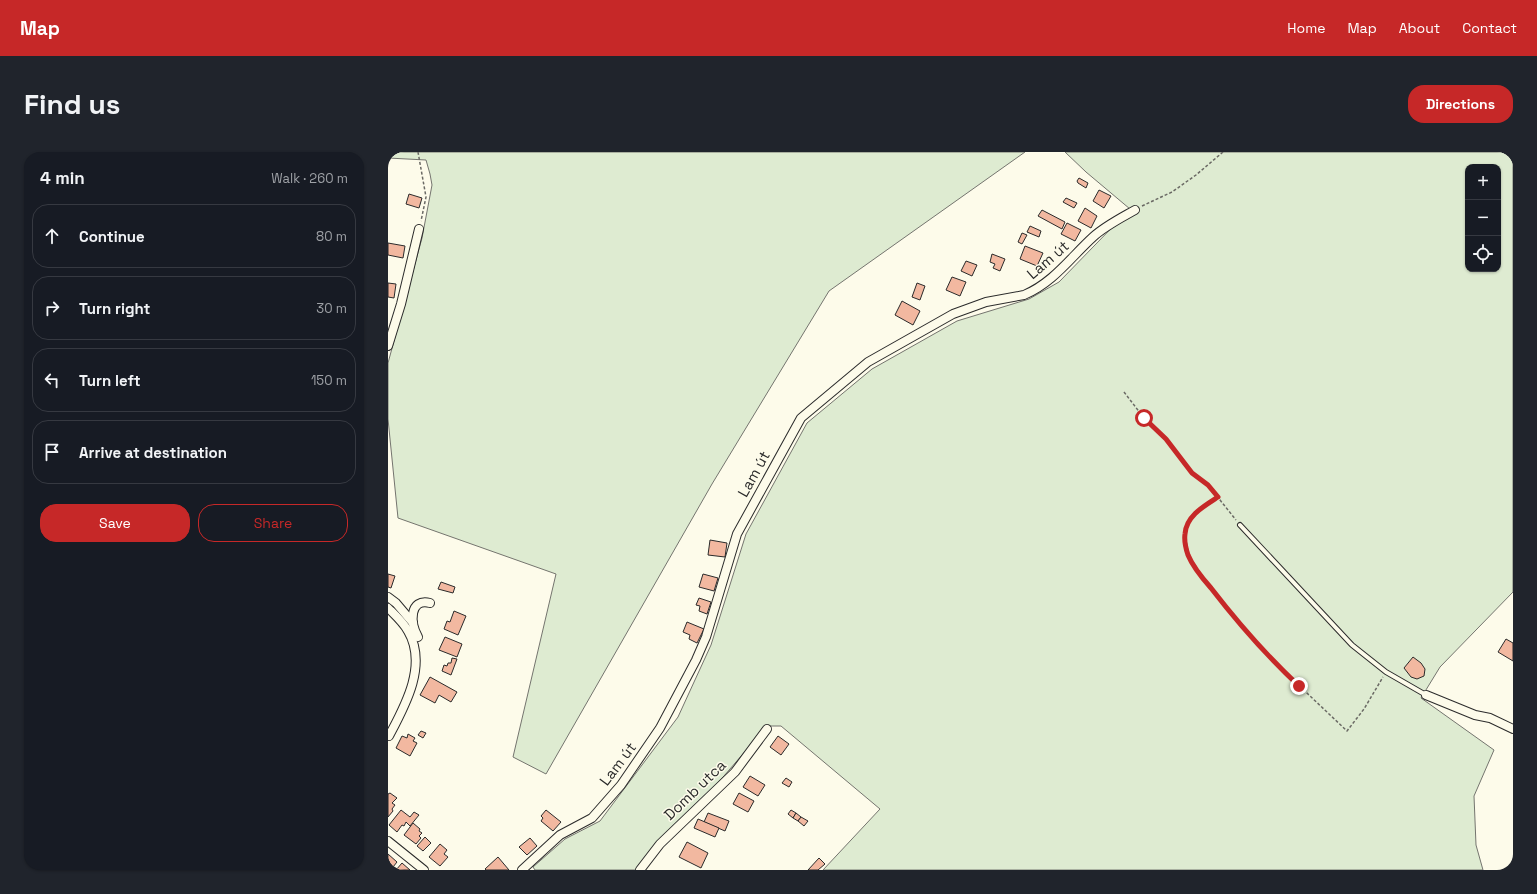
<!DOCTYPE html>
<html lang="en">
<head>
<meta charset="utf-8">
<style>
  :root { --surface:#171b24; --page:#20242c; --text:#f1f3f6; --muted:#9ea1a6; --line:#363941; --accent:#c62828 }
  body { margin:0; font-family:"Space Grotesk",sans-serif; background:var(--page); color:var(--text) }
  .controls { position:absolute; right:12px; top:12px; display:grid; overflow:hidden; border-radius:8px; box-shadow:0 1px 3px #0004 }
  .controls button { width:36px; height:36px; display:grid; place-items:center; padding:0; border:0; border-bottom:1px solid var(--line); background:var(--surface); color:var(--text); font:20px sans-serif }
  .stop { position:absolute; width:12px; height:12px; margin:-9px; border:3px solid #c62828; border-radius:50%; background:#fff }
  .stop.end { background:#c62828; border-color:#fff; box-shadow:0 1px 4px #0008 }
  .list { margin:0; padding:0; list-style:none }
  h2 { display:flex; justify-content:space-between; align-items:center; height:52px; margin:0; padding:0 16px; font-size:17px }
  h2 small { font-size:13px; font-weight:400; color:var(--muted) }
  .list li { display:grid; grid-template-columns:26px 1fr auto; gap:12px; align-items:center; box-sizing:border-box; height:64px; margin:0 8px 8px; padding:0 8px; border:1px solid var(--line); border-radius:16px }
  .list b { display:block; font-size:15px; white-space:nowrap }
  .list em { font-size:13px; font-style:normal; color:var(--muted) }
  .actions { display:flex; gap:8px; padding:12px 16px }
  .actions a { flex:1; padding:9px 0; border:1px solid var(--accent); border-radius:16px; text-align:center; font-size:14px; color:var(--accent) }
  .actions .main { background:var(--accent); color:#fff }
  .icon { flex:none; width:22px; height:22px; fill:none; stroke:currentColor; stroke-width:2; stroke-linecap:round; stroke-linejoin:round }
  .map { position:relative; flex:none; width:1125px; height:718px; overflow:hidden; border-radius:16px }
  header { display:flex; align-items:center; gap:24px; box-sizing:border-box; height:56px; padding:0 20px; background:var(--accent); color:#fff }
  header strong { font-size:19px }
  nav { display:flex; gap:22px; margin-inline-start:auto; font-size:14px }
  .intro { display:flex; align-items:center; justify-content:space-between; box-sizing:border-box; height:96px; padding:0 24px }
  h1 { margin:0; font-size:28px }
  .button { padding:10px 18px; border-radius:16px; background:var(--accent); color:#fff; font-size:14px; font-weight:700 }
  main { display:flex; gap:24px; padding:0 24px }
  aside { flex:1; background:var(--surface); border-radius:16px; box-shadow:0 1px 3px #0004 }
  .map>svg:first-child { display:block }
  .green { fill:#deebd1; stroke:#74746e; fill-rule:evenodd }
  .building { fill:#f2b8a0; stroke:#2b2b2b }
  .lines { fill:none; stroke-linecap:round; stroke-linejoin:round }
  .lane-casing { stroke:#2b2b2b; stroke-width:6 }
  .street-casing { stroke:#2b2b2b; stroke-width:10 }
  .path { stroke:#6a6964; stroke-width:1.5; stroke-dasharray:3 2; stroke-linecap:butt }
  .lane { stroke:#fdfbea; stroke-width:4 }
  .street { stroke:#fdfbea; stroke-width:8 }
  .route { stroke:#c62828; stroke-width:5 }
  .labels { text-anchor:middle; stroke-width:3; stroke-linejoin:round; paint-order:stroke }
  .street-label { font-size:15px; fill:#2b2b2b; stroke:#fdfbea }
</style>
</head>
<body>
<header>
<strong>Map</strong>
<nav><a>Home</a><a>Map</a><a>About</a><a>Contact</a></nav>
</header>
<div class="intro"><h1>Find us</h1><a class="button">Directions</a></div>
<main>
<aside>
<h2>4 min<small>Walk · 260 m</small></h2>
<ul class="list">
<li><svg class="icon" aria-label="ahead" viewBox="0 0 24 24"><path d="M12 20V5M6 11l6-6 6 6"/></svg><div><b>Continue</b></div><em>80 m</em></li>
<li><svg class="icon" aria-label="right" viewBox="0 0 24 24"><path d="M7 20v-9h11M14 6l5 5-5 5"/></svg><div><b>Turn right</b></div><em>30 m</em></li>
<li><svg class="icon" aria-label="left" viewBox="0 0 24 24"><path d="M17 20v-9H6M10 6l-5 5 5 5"/></svg><div><b>Turn left</b></div><em>150 m</em></li>
<li><svg class="icon" aria-label="arrive" viewBox="0 0 24 24"><path d="M6 21V4h12l-3 4 3 4H6"/></svg><div><b>Arrive at destination</b></div></li>
</ul>
<div class="actions"><a class="main">Save</a><a>Share</a></div>
</aside>
<div class="map">
<svg width="1125" height="718" viewBox="0 0 1125 718">
  <rect width="100%" height="100%" fill="#fdfbea"/>
  <!-- green -->
  <g class="green">
    <path d="M0,0H637L441,139L324,332L158,622L125,605L168,422L10,366L0,267V211L34,86L44,33L42,22L38,8L0,6Z"/>
    <path d="M677,0H1125V440L1052,515L1033,546L1106,598L1086,644L1088,693L1095,718H435L492,657L393,574H379L255,718H147L145,715L177,687L212,669L290,565L323,493L358,382L419,271L484,217L569,169L641,147L671,130L742,57L698,20ZM1080,15H1110V117H1080Z"/>
  </g>
  <!-- building -->
  <g class="building">
    <path d="M691,26L700,31L698,36L690,31L689,29Z"/>
    <path d="M711,38L723,44L716,56L705,49Z"/>
    <path d="M21,42L34,46L31,56L18,52Z"/>
    <path d="M678,46L689,51L686,56L675,50Z"/>
    <path d="M697,56L709,64L703,76L690,69Z"/>
    <path d="M654,58L677,70L674,77L650,64Z"/>
    <path d="M679,71L693,78L687,89L673,82Z"/>
    <path d="M642,74L653,79L651,85L639,80Z"/>
    <path d="M634,81L639,83L634,92L630,90Z"/>
    <path d="M0,91L17,94L15,106L0,103Z"/>
    <path d="M637,94L655,101L649,114L632,107Z"/>
    <path d="M604,102L617,107L612,119L605,116L607,112L602,110Z"/>
    <path d="M578,109L589,113L584,124L573,119Z"/>
    <path d="M564,125L578,130L572,144L558,138Z"/>
    <path d="M0,131L8,132L6,146L0,145Z"/>
    <path d="M529,131L537,134L532,148L524,145Z"/>
    <path d="M514,149L532,159L525,173L507,163Z"/>
    <path d="M322,388L339,391L337,405L320,403Z"/>
    <path d="M0,422L7,424L3,436L0,435Z"/>
    <path d="M315,422L330,426L326,439L311,435Z"/>
    <path d="M53,430L67,435L65,441L50,437Z"/>
    <path d="M311,446L323,450L319,462L311,459L312,454L308,453Z"/>
    <path d="M66,459L78,464L70,483L56,477L59,469L62,470Z"/>
    <path d="M299,470L316,477L309,491L301,487L302,483L295,480Z"/>
    <path d="M57,485L74,492L69,505L51,498Z"/>
    <path d="M1118,487L1125,491V509L1110,500Z"/>
    <path d="M1025,505L1033,511L1037,517L1036,524L1029,527L1023,525L1016,516Z"/>
    <path d="M64,506L69,507L63,523L54,519L56,513L59,514L60,511H63Z"/>
    <path d="M42,525L69,540L63,550L51,543L47,551L32,543Z"/>
    <path d="M33,579L38,581L35,586L30,583Z"/>
    <path d="M20,582L27,586L25,589L29,591L22,604L8,596L14,584L19,586Z"/>
    <path d="M390,584L401,592L393,603L382,595Z"/>
    <path d="M362,624L377,633L370,644L355,635Z"/>
    <path d="M398,626L404,630L401,635L394,631Z"/>
    <path d="M2,641L9,646L4,651L7,653L4,657L5,659L0,665V642Z"/>
    <path d="M351,641L366,649L360,660L345,652Z"/>
    <path d="M13,658L22,665L26,660L31,663L22,674L18,670L16,674L14,673L9,680L1,673Z"/>
    <path d="M158,658L173,670L165,679L153,669L155,666L153,664Z"/>
    <path d="M403,658L408,661L405,666L400,662Z"/>
    <path d="M320,661L341,669L337,679L316,670Z"/>
    <path d="M408,661L413,665L410,669L405,666Z"/>
    <path d="M413,665L420,669L416,674L410,669Z"/>
    <path d="M310,667L331,676L327,685L306,676Z"/>
    <path d="M25,671L32,677L31,679L34,681L31,684L33,686L28,692L16,683Z"/>
    <path d="M37,685L43,691L35,699L29,694Z"/>
    <path d="M142,686L149,694L139,703L131,695Z"/>
    <path d="M299,690L320,701L313,716L291,705Z"/>
    <path d="M52,692L59,698L56,702L60,705L52,714L41,705Z"/>
    <path d="M0,702L9,710L5,715L0,711Z"/>
    <path d="M110,705L121,718H98L97,717Z"/>
    <path d="M431,706L437,712L430,718H420Z"/>
    <path d="M14,711L22,718H8Z"/>
  </g>
  <g class="lines">
    <defs>
      <path id="lane" d="M852,373L964,493L998,520L1038,543"/>
      <g id="street">
        <path d="M0,194L13,152L31,77"/>
        <path d="M0,445L8,451L25,471"/>
        <path d="M0,456C7,463 15,470 20,479C40,513 17,554 1,584"/>
        <path d="M30,485C22,471 21,446 42,451"/>
        <path d="M1038,543L1087,563L1102,566L1125,577"/>
        <path d="M0,689L36,718"/>
        <path d="M134,718L172,683L204,666L233,633L272,576L308,508L318,485L349,382L413,266L480,210L565,162L598,150L636,143C665,131 683,105 705,85C717,74 733,66 747,58"/>
        <path d="M252,718L272,692L347,620L379,577"/>
      </g>
    </defs>
    <!-- lane casing -->
    <use href="#lane" class="lane-casing"/>
    <!-- street casing -->
    <use href="#street" class="street-casing"/>
    <!-- path -->
    <g class="path">
      <path d="M30,0L38,45L33,69"/>
      <path d="M754,54L784,40L808,23L835,0"/>
      <path d="M736,240L756,266L778,287L804,321L820,333L848,368"/>
      <path d="M830,345L809,359L799,374L797,383L801,405L831,447L883,507L959,579L976,557L995,525"/>
    </g>
    <!-- lane -->
    <use href="#lane" class="lane"/>
    <!-- street -->
    <use href="#street" class="street"/>
  </g>
  <g class="lines">
    <!-- route -->
    <path class="route" d="M756,266L778,287L804,321L820,333L830,345C816,354 798,364 797,382C796,389 798,397 800,403C805,415 815,427 823,436C850,471 879,504 911,534"/>
  </g>
  <g class="labels">
    <!-- street labels -->
    <g class="street-label">
      <text transform="translate(660 108) rotate(-41)" y="5">Lam út</text>
      <text transform="translate(366 322) rotate(-61)" y="5">Lam út</text>
      <text transform="translate(230 612) rotate(-53)" y="5">Lam út</text>
      <text transform="translate(307 638) rotate(-44)" y="5">Domb utca</text>
    </g>
  </g>
</svg>
<div class="controls">
<button>+</button>
<button>−</button>
<button><svg class="icon" aria-label="locate" viewBox="0 0 24 24"><circle cx="12" cy="12" r="6"/><path d="M12 2v4M12 18v4M2 12h4M18 12h4"/></svg></button>
</div>
<div class="stop" style="left:756px;top:266px"></div>
<div class="stop end" style="left:911px;top:534px"></div>
</div>
</main>
</body>
</html>
